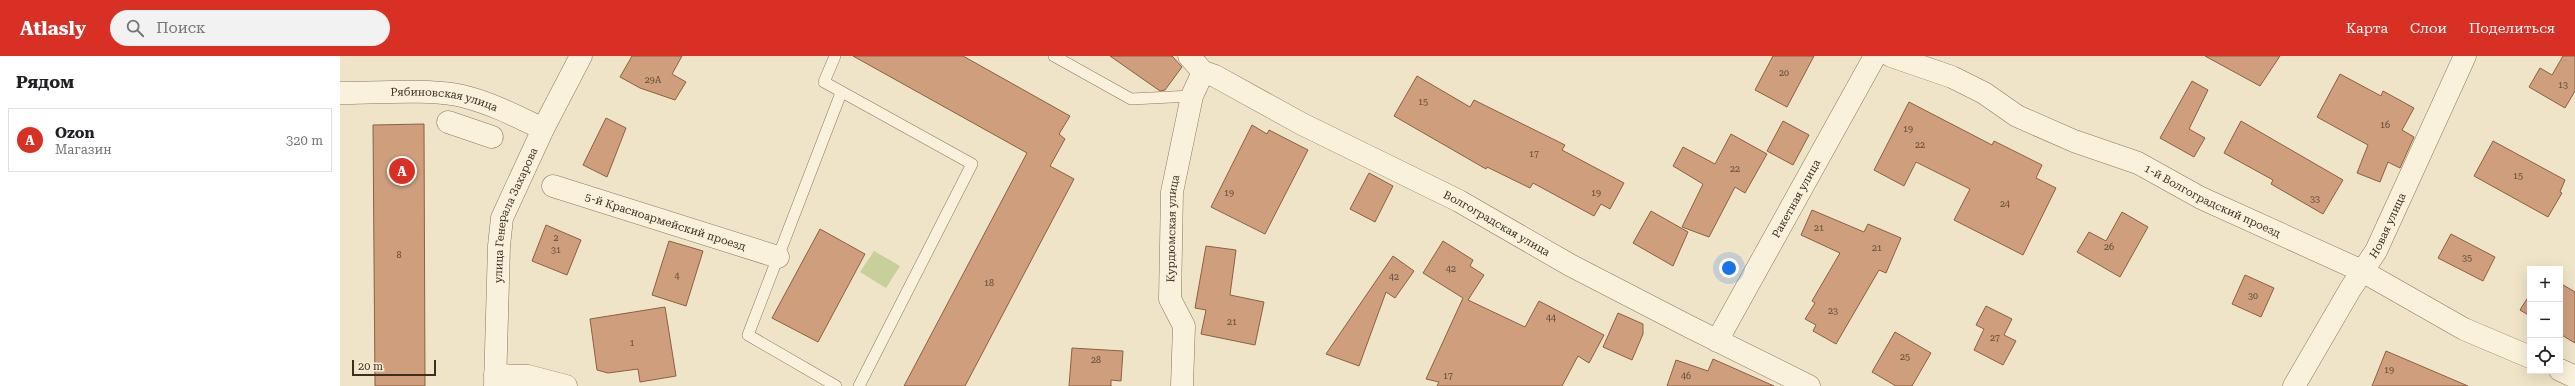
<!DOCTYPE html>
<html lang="ru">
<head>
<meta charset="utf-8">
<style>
  :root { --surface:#fff; --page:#f2f2f2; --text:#202124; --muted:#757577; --line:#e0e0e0; --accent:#d93025 }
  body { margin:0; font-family:"Roboto Serif",serif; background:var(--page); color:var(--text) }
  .controls { position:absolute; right:12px; bottom:12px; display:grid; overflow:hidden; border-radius:0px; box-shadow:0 4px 16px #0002 }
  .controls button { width:36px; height:36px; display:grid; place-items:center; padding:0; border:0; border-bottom:1px solid var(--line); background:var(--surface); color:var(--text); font:20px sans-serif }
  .scale { position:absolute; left:12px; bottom:10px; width:84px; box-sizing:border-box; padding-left:4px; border:2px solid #3d2e20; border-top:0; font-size:11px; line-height:14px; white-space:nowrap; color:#3d2e20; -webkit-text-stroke:3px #f7eed8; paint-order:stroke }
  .you { position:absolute; left:1389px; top:212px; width:14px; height:14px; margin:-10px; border:3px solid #fff; border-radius:50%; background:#1a73e8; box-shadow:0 0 0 6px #1a73e833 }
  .badge { display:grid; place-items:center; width:26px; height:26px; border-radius:50%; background:var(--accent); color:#fff; font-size:13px; font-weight:700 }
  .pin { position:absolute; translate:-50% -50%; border:2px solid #fff; box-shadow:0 1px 4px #0006 }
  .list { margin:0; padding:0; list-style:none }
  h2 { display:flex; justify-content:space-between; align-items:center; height:52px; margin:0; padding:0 16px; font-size:17px }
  h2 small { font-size:13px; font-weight:400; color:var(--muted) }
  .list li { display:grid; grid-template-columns:26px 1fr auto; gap:12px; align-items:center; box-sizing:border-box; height:64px; margin:0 8px 8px; padding:0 8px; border:1px solid var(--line); border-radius:0px }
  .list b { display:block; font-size:15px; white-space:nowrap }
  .list p { margin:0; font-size:13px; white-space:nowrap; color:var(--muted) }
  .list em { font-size:13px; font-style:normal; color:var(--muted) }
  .icon { flex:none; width:22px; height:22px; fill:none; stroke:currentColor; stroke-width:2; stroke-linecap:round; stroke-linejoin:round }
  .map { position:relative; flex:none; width:2235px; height:330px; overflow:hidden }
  header { display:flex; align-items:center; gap:24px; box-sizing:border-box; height:56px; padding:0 20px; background:var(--accent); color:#fff }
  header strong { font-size:19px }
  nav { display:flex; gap:22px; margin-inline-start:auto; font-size:14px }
  .search { width:280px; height:36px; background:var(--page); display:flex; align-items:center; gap:10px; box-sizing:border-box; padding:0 14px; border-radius:22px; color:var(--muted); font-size:15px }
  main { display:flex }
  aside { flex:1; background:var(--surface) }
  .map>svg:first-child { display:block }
  .green { fill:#c9cf9b }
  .building { fill:#cf9f7d; stroke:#8d5f41 }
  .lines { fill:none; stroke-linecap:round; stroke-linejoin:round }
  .service-casing { stroke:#8d765c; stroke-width:12 }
  .minor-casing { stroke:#8d765c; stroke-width:23 }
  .service { stroke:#faf1dc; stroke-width:11 }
  .minor { stroke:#faf1dc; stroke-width:22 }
  .labels { text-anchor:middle; stroke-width:3.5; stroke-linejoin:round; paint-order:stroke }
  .number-label { font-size:9px; fill:#624a37 }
  .street-label { font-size:11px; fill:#3d2e20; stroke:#f7eed8 }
</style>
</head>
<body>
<header>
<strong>Atlasly</strong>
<div class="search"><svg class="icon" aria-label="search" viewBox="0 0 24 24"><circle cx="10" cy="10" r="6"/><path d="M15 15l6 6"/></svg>Поиск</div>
<nav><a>Карта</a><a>Слои</a><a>Поделиться</a></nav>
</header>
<main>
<aside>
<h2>Рядом<small></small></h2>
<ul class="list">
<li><span class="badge">A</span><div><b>Ozon</b><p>Магазин</p></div><em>320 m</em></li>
</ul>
</aside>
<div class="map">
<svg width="2235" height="330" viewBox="0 0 2235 330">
  <rect width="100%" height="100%" fill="#f0e4c8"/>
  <!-- green -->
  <path class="green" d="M534,195L560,210L546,232L520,216Z"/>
  <!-- building -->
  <g class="building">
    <path d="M292,0H342L332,18L346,26L335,44L300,32L280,21Z"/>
    <path d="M513,0H623L730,60L719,78L725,83L710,110L734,123L625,330H564L687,97Z"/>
    <path d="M770,0H832L842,11L825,34L820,35Z"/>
    <path d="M1433,0H1474L1447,51L1415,34Z"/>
    <path d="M1865,0H1940L1920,30Z"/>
    <path d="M2223,0H2235V35L2225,52L2189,31L2200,12L2212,19Z"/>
    <path d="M2000,18L2041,40L2043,35L2074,52L2062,74L2074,81L2060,112L2048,106L2040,126L2017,117L2028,89L1977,61Z"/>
    <path d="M1077,20L1130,51L1134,44L1225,89L1222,94L1284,127L1270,153L1261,148L1254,160L1193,127L1190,132L1147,111L1146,113L1054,60Z"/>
    <path d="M1852,25L1868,34L1849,73L1865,82L1854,101L1820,82Z"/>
    <path d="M1569,46L1652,89L1654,85L1702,109L1696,122L1716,132L1683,199L1614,164L1630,133L1576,106L1564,130L1534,114Z"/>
    <path d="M266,62L286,72L267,121L243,109Z"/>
    <path d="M1443,65L1469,79L1453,109L1427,95Z"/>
    <path d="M1901,65L2003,124L1983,158L1931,128L1933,124L1884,97Z"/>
    <path d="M84,68L85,330H35L33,69Z"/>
    <path d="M912,69L927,78L929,74L968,94L925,178L871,151Z"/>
    <path d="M1391,78L1427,98L1405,137L1395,131L1369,181L1342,171L1363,128L1333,110L1343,91L1375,108Z"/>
    <path d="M2153,85L2225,124L2220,136L2222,137L2208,161L2134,120Z"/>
    <path d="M1029,117L1053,130L1035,166L1010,153Z"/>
    <path d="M1472,154L1524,176L1528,168L1561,182L1546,217L1539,214L1496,288L1473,275L1476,269L1465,263L1475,247L1472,245L1500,197L1461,179Z"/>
    <path d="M1311,155L1348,176L1333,210L1293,187Z"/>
    <path d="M1782,156L1808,171L1780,221L1737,196L1749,176L1766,185Z"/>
    <path d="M206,169L241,184L227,219L192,205Z"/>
    <path d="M480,173L525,198L478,286L432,262Z"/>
    <path d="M2111,178L2155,201L2143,225L2098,202Z"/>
    <path d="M329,185L363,195L346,250L312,239Z"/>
    <path d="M1103,185L1133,204L1130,210L1144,219L1128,244L1185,271L1199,245L1264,279L1249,307L1238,300L1222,330H1097L1099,326L1086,323L1123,242L1083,217Z"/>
    <path d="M866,190L896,194L890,239L924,246L915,289L861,278L866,254L855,252Z"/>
    <path d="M1053,200L1074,215L1055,242L1046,236L1019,310L986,298Z"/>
    <path d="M1905,219L1934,232L1921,261L1892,248Z"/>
    <path d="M2220,227L2235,236V287L2220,278Z"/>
    <path d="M2190,238V260L2180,254Z"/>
    <path d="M1646,250L1672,263L1664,279L1676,285L1663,309L1634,294L1644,273L1636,269Z"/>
    <path d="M325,251L336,320L300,326L298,313L268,317L257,314L250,263Z"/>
    <path d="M1278,257L1303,268V278L1292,304L1263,291Z"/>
    <path d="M1555,276L1591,297L1572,330H1556L1532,316Z"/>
    <path d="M732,292L783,295L781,325L771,324V330H729Z"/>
    <path d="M2046,295L2128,330H2032Z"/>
    <path d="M1373,303L1434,330H1327L1336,304L1368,315Z"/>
  </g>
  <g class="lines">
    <defs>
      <g id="service">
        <path d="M495,0L484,26L632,108L519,330"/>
        <path d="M714,0L791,43L852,40"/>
        <path d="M496,330L408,279L501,37"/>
      </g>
      <g id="minor">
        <path id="s1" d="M849,0L863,16L875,20L962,68L1119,145L1230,209L1350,271L1469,330"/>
        <path id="s2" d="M1551,0L1612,21L1644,37L1677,60L1734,85L1798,107L1861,142L2022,215L2124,273L2190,301"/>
        <path id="s3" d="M0,37C34,37 95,32 126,41C153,48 178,61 203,73"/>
        <path d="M108,66L152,81"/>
        <path id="s4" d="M213,130L438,201"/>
        <path id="s5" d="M1377,285L1535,0"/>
        <path d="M2220,314L2235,321"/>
        <path d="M155,319L188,320L226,330"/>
        <path id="s6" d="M155,330L159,190L162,162L203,73L241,0"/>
        <path id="s7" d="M842,330L844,270L830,243L832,136L852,40L863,16"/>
        <path id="s8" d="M1954,330L2011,232L2036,195L2125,0"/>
      </g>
    </defs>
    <!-- service casing -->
    <use href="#service" class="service-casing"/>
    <!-- minor casing -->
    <use href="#minor" class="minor-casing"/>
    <!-- service -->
    <use href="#service" class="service"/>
    <!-- minor -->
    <use href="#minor" class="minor"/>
  </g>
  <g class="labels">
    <!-- number labels -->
    <g class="number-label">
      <text x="1444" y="20">20</text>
      <text x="313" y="27">29А</text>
      <text x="2223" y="32">13</text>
      <text x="1083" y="49">15</text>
      <text x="2045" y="72">16</text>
      <text x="1568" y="76">19</text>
      <text x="1580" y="92">22</text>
      <text x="1194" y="101">17</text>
      <text x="1395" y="116">22</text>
      <text x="2178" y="123">15</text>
      <text x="889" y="140">19</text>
      <text x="1256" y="140">19</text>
      <text x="1975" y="146">33</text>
      <text x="1665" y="151">24</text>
      <text x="1479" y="175">21</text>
      <text x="216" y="185">2</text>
      <text x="1769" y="194">26</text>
      <text x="1537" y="195">21</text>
      <text x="216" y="197">31</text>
      <text x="59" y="202">8</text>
      <text x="2127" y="205">35</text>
      <text x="1111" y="216">42</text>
      <text x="337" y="223">4</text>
      <text x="1054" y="224">42</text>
      <text x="649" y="230">18</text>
      <text x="1913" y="243">30</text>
      <text x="1493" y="258">23</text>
      <text x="1211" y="265">44</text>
      <text x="892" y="269">21</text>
      <text x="1655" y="285">27</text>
      <text x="292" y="290">1</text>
      <text x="1565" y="304">25</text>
      <text x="756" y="307">28</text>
      <text x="2049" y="317">19</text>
      <text x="1108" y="323">17</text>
      <text x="1346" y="323">46</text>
    </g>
    <!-- street labels -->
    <g class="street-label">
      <text dy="4" stroke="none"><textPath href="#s3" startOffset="105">Рябиновская улица</textPath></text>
      <text dy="4" stroke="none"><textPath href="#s5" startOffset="163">Ракетная улица</textPath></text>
      <text dy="4" stroke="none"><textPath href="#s2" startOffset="354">1-й Волгоградский проезд</textPath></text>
      <text dy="4" stroke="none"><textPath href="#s6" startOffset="174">улица Генерала Захарова</textPath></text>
      <text dy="4" stroke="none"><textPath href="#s4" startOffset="118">5-й Красноармейский проезд</textPath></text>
      <text dy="4" stroke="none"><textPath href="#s1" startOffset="352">Волгоградская улица</textPath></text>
      <text dy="4" stroke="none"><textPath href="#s8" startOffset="186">Новая улица</textPath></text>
      <text dy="4" stroke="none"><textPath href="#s7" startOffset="161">Курдюмская улица</textPath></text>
    </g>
  </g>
</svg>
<div class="controls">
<button>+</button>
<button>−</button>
<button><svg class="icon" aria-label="locate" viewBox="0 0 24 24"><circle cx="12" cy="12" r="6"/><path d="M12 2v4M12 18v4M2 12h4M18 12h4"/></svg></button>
</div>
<div class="scale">20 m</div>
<div class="you"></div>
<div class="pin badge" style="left:62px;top:115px">A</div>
</div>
</main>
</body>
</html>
